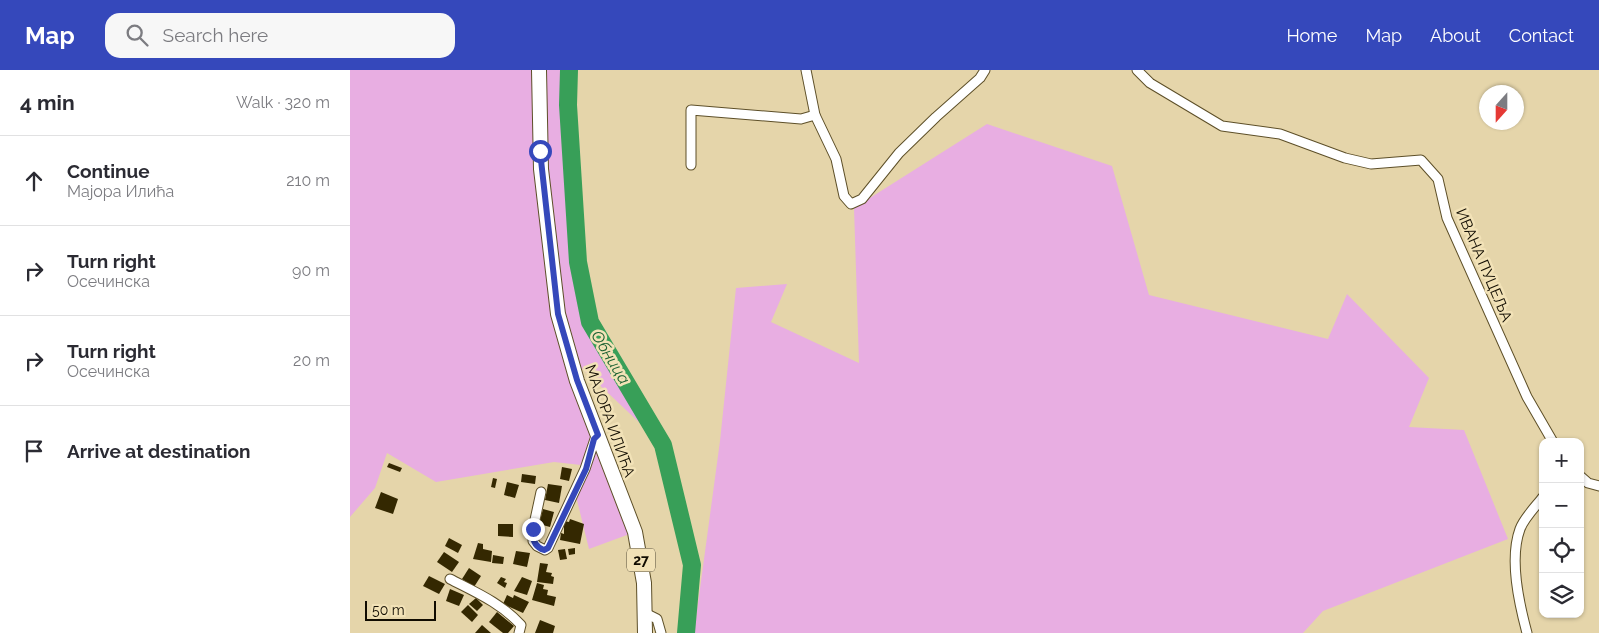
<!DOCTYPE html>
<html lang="en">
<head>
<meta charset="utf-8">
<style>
  :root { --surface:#fff; --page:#f7f7f7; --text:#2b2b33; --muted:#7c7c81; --line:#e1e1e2; --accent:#3548bb }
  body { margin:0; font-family:Raleway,sans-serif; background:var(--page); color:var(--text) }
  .controls { position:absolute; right:15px; bottom:15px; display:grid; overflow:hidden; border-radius:10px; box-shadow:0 1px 4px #0004 }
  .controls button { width:45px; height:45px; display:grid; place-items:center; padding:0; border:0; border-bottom:1px solid var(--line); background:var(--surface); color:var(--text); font:25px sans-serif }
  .compass { position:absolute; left:1129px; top:15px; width:45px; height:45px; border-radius:50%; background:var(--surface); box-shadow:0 1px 4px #0004; rotate:201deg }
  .scale { position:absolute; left:15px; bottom:12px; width:71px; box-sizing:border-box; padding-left:5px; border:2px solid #110c01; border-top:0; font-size:14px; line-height:18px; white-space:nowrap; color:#110c01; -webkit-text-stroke:4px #f2e2b7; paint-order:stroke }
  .stop { position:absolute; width:15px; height:15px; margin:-11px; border:4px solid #3548bb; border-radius:50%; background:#fff }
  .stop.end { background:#3548bb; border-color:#fff; box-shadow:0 1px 5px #0008 }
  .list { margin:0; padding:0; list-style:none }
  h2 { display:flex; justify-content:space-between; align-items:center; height:65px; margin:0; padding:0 20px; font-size:21px }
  h2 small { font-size:16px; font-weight:400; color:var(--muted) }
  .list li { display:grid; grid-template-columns:32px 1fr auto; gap:15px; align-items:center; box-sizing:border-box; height:90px; padding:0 20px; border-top:1px solid var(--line) }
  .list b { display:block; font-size:19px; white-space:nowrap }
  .list p { margin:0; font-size:16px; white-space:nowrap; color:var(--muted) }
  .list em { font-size:16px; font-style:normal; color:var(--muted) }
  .icon { flex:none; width:28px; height:28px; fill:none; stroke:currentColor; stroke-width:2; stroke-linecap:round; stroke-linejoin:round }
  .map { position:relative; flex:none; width:1249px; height:563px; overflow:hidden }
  header { display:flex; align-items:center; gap:30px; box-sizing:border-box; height:70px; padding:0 25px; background:var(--accent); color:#fff }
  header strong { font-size:24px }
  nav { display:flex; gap:28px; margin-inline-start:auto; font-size:18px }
  .search { width:350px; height:45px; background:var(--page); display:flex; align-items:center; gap:12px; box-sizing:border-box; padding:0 18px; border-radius:15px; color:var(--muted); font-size:19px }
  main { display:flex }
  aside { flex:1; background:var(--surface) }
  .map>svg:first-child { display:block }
  .green { fill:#e8aee2 }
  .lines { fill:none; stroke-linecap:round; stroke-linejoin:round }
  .river { stroke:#389f58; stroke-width:18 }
  .building { fill:#342801 }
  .street-casing { stroke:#5d4f28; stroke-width:11 }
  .primary-casing { stroke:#5d4f28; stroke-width:16 }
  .street { stroke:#fff; stroke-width:9 }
  .primary { stroke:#fff; stroke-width:14 }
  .route { stroke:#3548bb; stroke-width:6 }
  .labels { text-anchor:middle; stroke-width:5; stroke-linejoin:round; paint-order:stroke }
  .shield { fill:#f2e2b7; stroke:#544c38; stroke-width:1 }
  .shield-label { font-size:14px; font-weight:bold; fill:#110c01 }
  .street-label { font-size:15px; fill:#110c01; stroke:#f2e2b7 }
  .water-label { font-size:16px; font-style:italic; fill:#1b6132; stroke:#f2e2b7 }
</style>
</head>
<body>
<header>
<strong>Map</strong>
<div class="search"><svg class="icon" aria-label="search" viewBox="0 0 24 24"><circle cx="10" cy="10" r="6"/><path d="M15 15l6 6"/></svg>Search here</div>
<nav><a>Home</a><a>Map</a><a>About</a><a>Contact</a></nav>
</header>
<main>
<aside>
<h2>4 min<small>Walk · 320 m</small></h2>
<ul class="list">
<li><svg class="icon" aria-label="ahead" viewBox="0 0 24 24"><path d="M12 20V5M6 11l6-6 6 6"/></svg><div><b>Continue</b><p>Мајора Илића</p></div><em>210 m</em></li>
<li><svg class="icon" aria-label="right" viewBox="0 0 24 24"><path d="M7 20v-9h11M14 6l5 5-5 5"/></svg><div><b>Turn right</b><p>Осечинска</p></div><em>90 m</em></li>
<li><svg class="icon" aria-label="right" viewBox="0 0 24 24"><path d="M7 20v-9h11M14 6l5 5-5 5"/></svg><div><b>Turn right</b><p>Осечинска</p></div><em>20 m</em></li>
<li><svg class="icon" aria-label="arrive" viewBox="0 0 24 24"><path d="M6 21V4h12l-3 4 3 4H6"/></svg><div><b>Arrive at destination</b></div></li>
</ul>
</aside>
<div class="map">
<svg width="1249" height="563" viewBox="0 0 1249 563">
  <rect width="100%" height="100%" fill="#e5d5aa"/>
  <!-- green -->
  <g class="green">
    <path d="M0,0H219L218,35L228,192L240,252L313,375L220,287L285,462L239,479L225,422L231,395L204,392L86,412L37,383L25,418L0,447Z"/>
    <path d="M637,54L762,96L799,225L978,269L997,224L1079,308L1059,357L1114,360L1158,469L973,541L953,563H344L370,371L386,218L437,214L421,252L509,293L504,138Z"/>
  </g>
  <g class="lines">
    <!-- river -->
    <path class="river" d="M219,0L218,35L228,192L240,252L313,375L342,495L336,563"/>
  </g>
  <!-- building -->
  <g class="building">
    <path d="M39,393L52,398L50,402L37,397Z"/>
    <path d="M212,397L222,399L219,411L210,409Z"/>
    <path d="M172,404L186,406L185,414L171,412Z"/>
    <path d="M143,408L147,409L145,418L141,417Z"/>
    <path d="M157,412L169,415L165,428L154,425Z"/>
    <path d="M198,414L212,416L209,433L195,430Z"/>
    <path d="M31,422L48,429L43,444L25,438Z"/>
    <path d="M193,439L204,442L200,457L189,454Z"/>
    <path d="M220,449L234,454L230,474L210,470L211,463L214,464V451L219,452Z"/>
    <path d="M148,454H163V467L148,466Z"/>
    <path d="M99,468L112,475L108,483L95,476Z"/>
    <path d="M128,473L133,474V479L142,481L141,492L123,489Z"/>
    <path d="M225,478V484L219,485L218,479Z"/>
    <path d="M215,479L217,489L210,490L208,480Z"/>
    <path d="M166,481L180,483L177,497L163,494Z"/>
    <path d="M94,482L109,492L102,502L87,492Z"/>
    <path d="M143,485L154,487L153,494L142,493Z"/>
    <path d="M190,493L198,494L196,502L202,503L201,506L204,507L203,514L187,512Z"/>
    <path d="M119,498L131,506L124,517L112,509Z"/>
    <path d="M79,506L95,514L89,524L73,516Z"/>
    <path d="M151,507L156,509L154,512L157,513L155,518L147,513Z"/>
    <path d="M172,507L182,511L177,525L164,521Z"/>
    <path d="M187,513L194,515L193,519L198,520L197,525L206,527L204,536L182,530Z"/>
    <path d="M100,519L114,525L109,536L96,531Z"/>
    <path d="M157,525L163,528L164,525L179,532L173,543L153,534Z"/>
    <path d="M126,528L133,535L127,541L119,534Z"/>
    <path d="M118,535L128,545L122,552L111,542Z"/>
    <path d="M147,542L164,556L158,563H153L139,552Z"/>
    <path d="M190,550L205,556L203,563H185Z"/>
    <path d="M132,555L141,563H125Z"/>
  </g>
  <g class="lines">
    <defs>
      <g id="street">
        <path d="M456,0L465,45L486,89L494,126L501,134L512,129L549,83L586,47L630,8L635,0"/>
        <path d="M787,0L800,13L872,56L930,64L995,88L1021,94L1071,90L1088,109L1097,148L1177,327L1203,372"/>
        <path d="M341,95V40L451,49L465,45"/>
        <path d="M1230,406L1238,413L1249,416"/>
        <path d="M191,422L183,459V471L187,476L195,480L198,478L235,399L245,369L248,365"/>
        <path d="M100,509C125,522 151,533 171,555L169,563"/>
        <path d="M295,546L299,545L307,549L311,563"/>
        <path d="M1177,563C1169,533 1159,489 1170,459C1174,448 1186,436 1193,427"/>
      </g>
      <path id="primary" d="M189,0L191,99L208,244L227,311L285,462L294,513L295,563"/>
    </defs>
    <!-- street casing -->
    <use href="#street" class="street-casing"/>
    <!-- primary casing -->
    <use href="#primary" class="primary-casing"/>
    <!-- street -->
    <use href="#street" class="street"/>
    <!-- primary -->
    <use href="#primary" class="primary"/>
  </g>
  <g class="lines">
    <!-- route -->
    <path class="route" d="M183,459C182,469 184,477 194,480L198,478L236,399L244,369L248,365L227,310L208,244L190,81"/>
  </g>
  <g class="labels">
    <!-- shield labels -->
    <rect class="shield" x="277" y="478.5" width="28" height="23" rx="4"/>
    <g class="shield-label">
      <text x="291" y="495">27</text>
    </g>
    <!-- street labels -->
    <g class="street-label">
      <text transform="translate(1134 195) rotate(67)" y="5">ИВАНА ПУЦЕЉА</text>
      <text transform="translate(260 351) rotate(70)" y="5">МАЈОРА ИЛИЋА</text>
    </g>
    <!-- water labels -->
    <g class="water-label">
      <text transform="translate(261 287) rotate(59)" y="6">Обница</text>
    </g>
  </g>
</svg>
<div class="controls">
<button>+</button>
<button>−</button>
<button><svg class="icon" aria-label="locate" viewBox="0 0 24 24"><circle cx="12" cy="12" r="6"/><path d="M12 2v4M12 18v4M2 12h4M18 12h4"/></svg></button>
<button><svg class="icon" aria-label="layers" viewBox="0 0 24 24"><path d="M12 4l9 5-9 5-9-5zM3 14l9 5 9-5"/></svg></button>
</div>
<svg class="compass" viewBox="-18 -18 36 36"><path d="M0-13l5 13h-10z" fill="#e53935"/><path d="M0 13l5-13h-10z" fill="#7c7c81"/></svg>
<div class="scale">50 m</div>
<div class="stop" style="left:190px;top:81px"></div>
<div class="stop end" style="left:183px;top:459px"></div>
</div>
</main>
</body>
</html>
